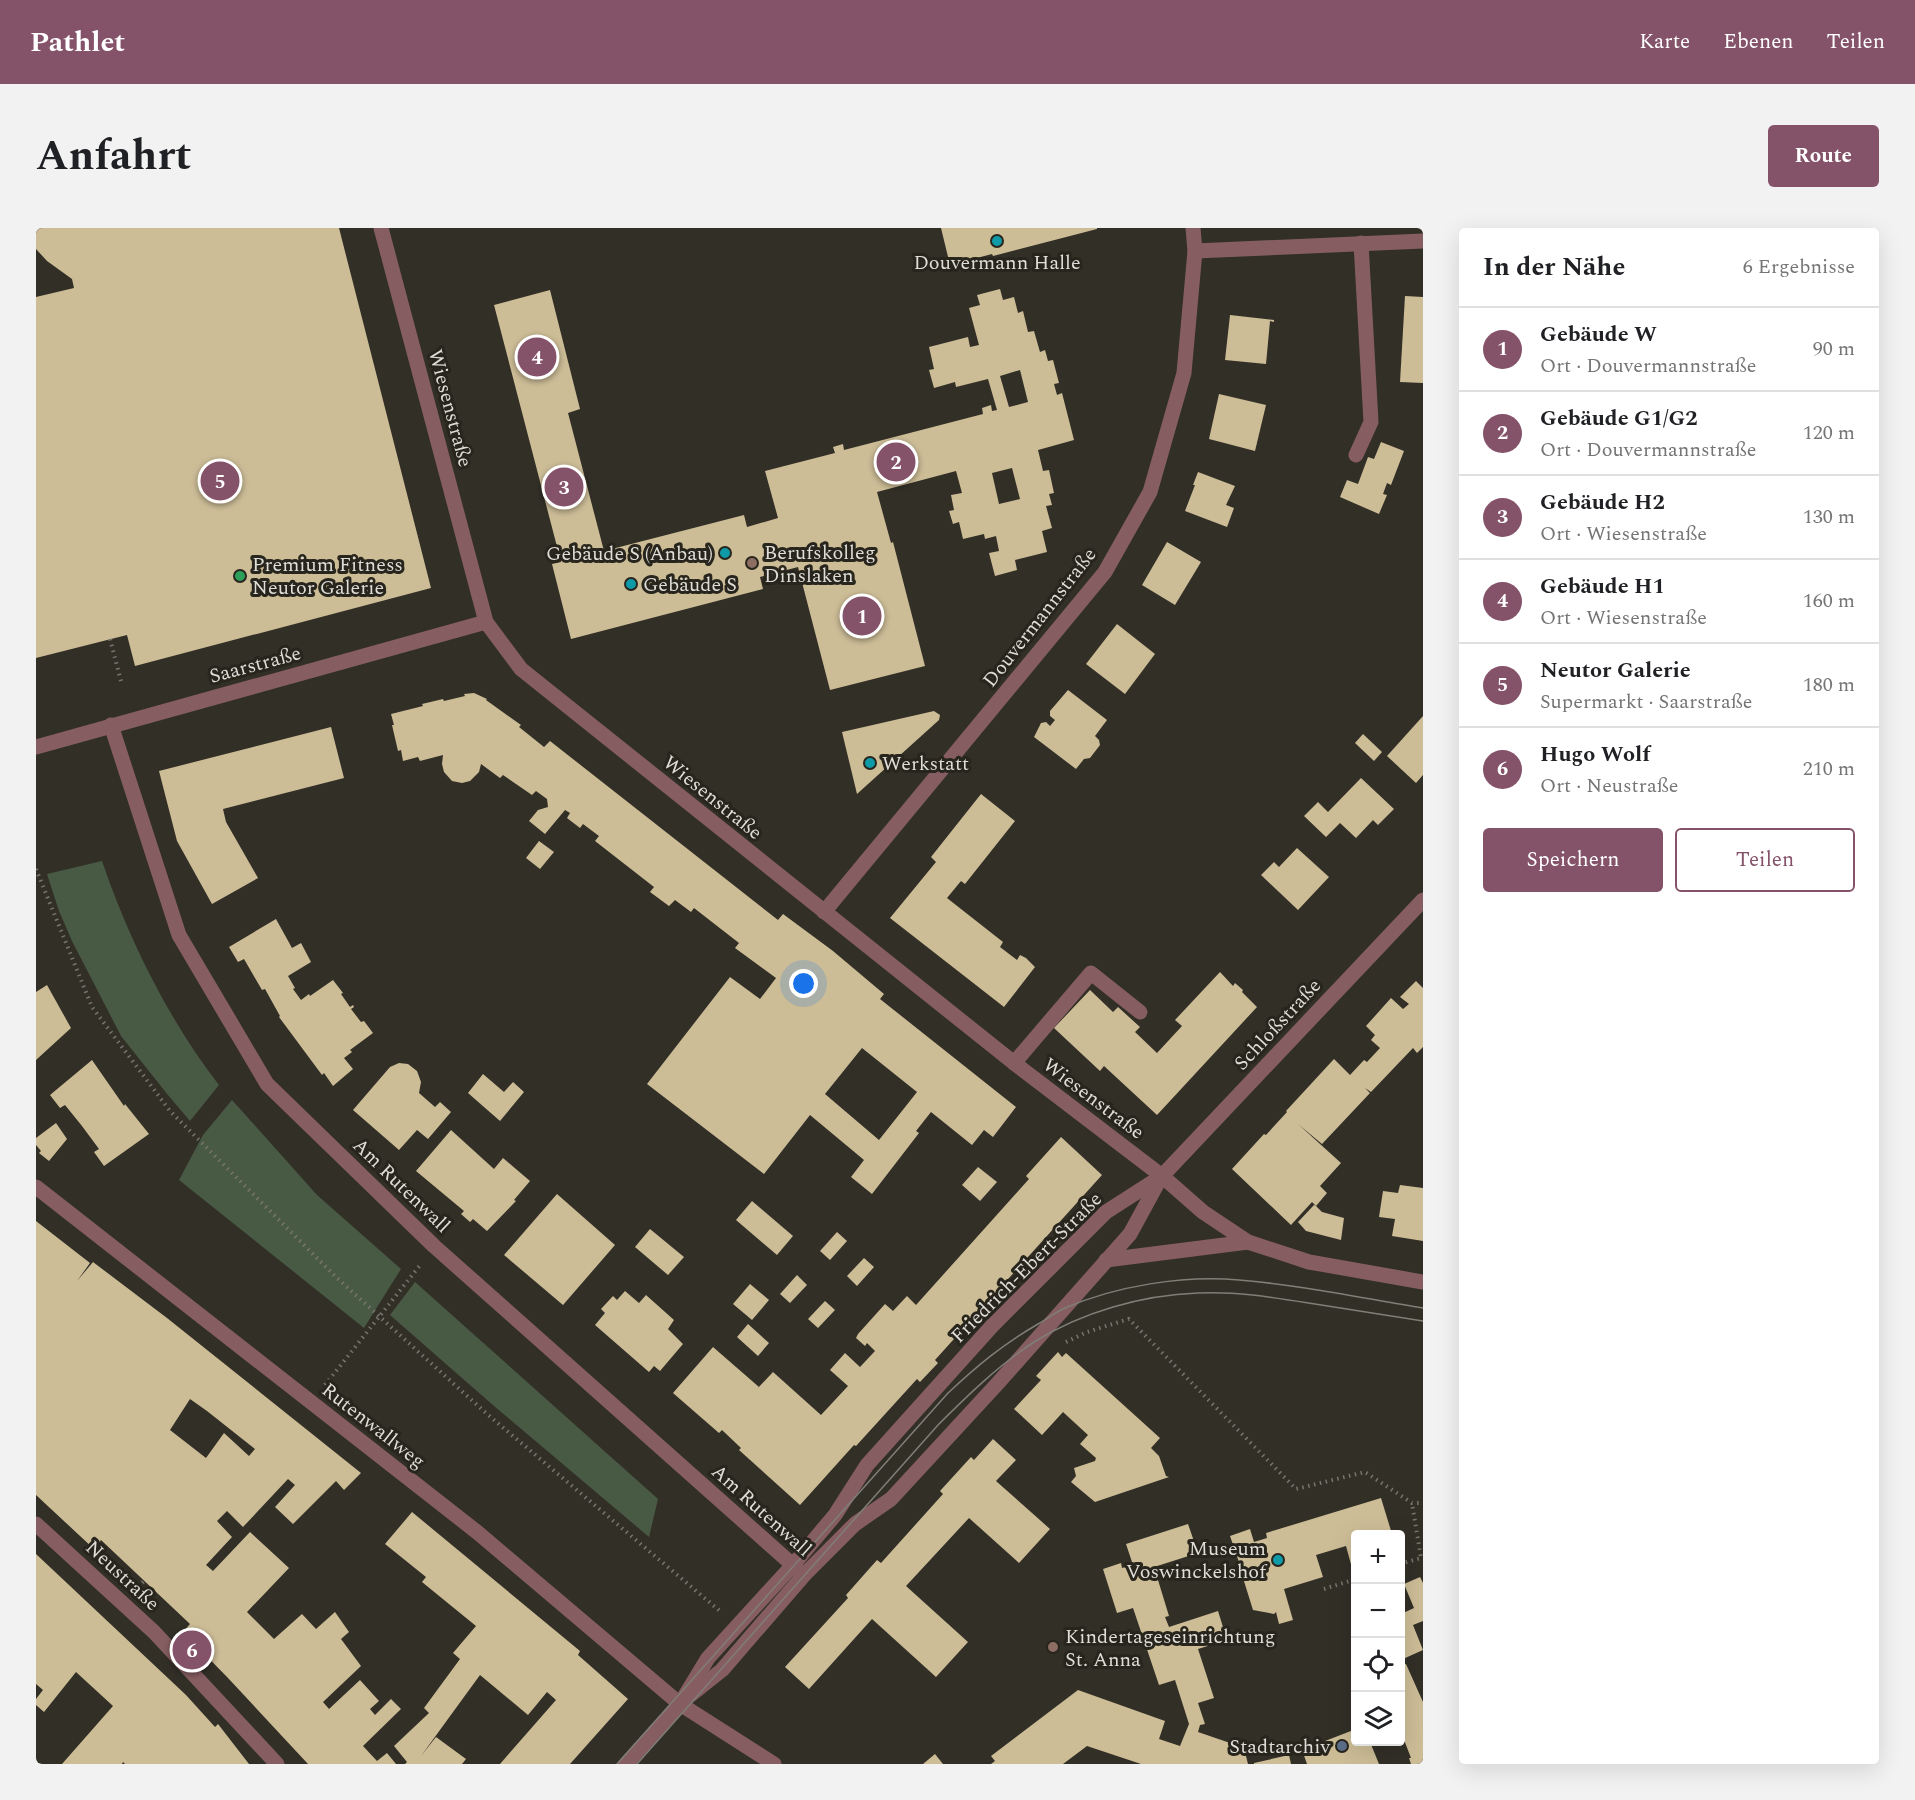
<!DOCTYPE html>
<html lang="de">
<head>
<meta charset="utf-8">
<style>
  :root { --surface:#fff; --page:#f2f2f2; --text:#202124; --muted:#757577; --line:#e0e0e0; --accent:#845269 }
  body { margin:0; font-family:Spectral,serif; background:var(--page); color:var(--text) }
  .controls { position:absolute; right:18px; bottom:18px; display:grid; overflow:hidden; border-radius:6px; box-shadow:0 6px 24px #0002 }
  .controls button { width:54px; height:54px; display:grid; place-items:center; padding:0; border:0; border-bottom:2px solid var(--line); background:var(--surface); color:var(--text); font:30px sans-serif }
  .you { position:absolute; left:768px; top:756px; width:21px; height:21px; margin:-15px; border:4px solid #fff; border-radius:50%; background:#1a73e8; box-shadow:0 0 0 9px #1a73e833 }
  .badge { display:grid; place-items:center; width:39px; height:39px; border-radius:50%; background:var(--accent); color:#fff; font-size:20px; font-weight:700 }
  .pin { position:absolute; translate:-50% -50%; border:3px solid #fff; box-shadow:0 2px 6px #0006 }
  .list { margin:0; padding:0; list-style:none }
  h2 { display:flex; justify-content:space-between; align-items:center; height:78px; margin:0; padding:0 24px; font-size:26px }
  h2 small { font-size:20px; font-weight:400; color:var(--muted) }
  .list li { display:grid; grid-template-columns:39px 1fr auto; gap:18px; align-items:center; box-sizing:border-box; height:84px; padding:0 24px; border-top:2px solid var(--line) }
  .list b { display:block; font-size:22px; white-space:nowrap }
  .list p { margin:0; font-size:20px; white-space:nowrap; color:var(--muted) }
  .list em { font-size:20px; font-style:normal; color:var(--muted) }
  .actions { display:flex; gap:12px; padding:18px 24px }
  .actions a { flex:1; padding:14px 0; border:2px solid var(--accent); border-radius:6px; text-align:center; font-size:21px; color:var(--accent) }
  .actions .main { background:var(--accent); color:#fff }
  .icon { flex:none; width:33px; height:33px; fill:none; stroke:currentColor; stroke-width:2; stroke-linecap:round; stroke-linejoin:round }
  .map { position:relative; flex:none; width:1387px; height:1536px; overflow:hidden; border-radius:6px }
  header { display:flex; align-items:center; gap:36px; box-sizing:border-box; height:84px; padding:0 30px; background:var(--accent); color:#fff }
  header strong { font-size:28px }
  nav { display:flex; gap:33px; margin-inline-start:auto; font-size:21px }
  .intro { display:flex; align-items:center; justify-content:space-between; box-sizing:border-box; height:144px; padding:0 36px }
  h1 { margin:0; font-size:42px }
  .button { padding:15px 27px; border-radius:6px; background:var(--accent); color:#fff; font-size:21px; font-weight:700 }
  main { display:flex; gap:36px; padding:0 36px }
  aside { flex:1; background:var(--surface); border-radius:6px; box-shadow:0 6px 24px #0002 }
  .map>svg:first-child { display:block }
  .green { fill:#495a44 }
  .building { fill:#cdbd97; fill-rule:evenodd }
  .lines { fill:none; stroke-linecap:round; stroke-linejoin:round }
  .path { stroke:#78756e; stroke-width:4; stroke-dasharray:1.5 4.5; stroke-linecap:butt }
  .minor { stroke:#865e61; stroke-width:15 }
  .tram { stroke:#807e77; stroke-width:1.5 }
  .culture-dot { fill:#0f9aa8; stroke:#28251d; stroke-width:2 }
  .education-dot { fill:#8d6e63; stroke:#28251d; stroke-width:2 }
  .leisure-dot { fill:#2e9e5b; stroke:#28251d; stroke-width:2 }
  .service-dot { fill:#5c6f8a; stroke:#28251d; stroke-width:2 }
  .labels { text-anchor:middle; stroke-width:6; stroke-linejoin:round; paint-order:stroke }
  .poi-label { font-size:20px; fill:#dfddd8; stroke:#28251d; text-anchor:start }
  .street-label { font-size:20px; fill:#dfddd8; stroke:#28251d }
</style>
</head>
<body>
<header>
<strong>Pathlet</strong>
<nav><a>Karte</a><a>Ebenen</a><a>Teilen</a></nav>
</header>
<div class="intro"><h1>Anfahrt</h1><a class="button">Route</a></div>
<main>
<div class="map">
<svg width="1387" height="1536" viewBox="0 0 1387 1536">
  <rect width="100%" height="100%" fill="#322f27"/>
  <!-- green -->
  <g class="green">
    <path d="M66,633C93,712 132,791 183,857L154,893L132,867L85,808L36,713L23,683L11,646Z"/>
    <path d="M196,872L281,967L365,1041L328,1100L143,952L167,907Z"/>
    <path d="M379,1054L622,1271L613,1309L458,1178L354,1087Z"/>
  </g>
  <!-- building -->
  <g class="building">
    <path d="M0,0H303L395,360L99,438L91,407L0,430V69L38,60L36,51L11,33L0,21Z"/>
    <path d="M905,0H1061V1L957,28L956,26L914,37Z"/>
    <path d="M964,61L967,72L978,69L982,85L987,83L992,104L998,103L1004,124L1009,122L1012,133L1017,132L1023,155L1018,156L1021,167L1026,165L1038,212L1002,222L1007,243L1013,242L1018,265L1013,266L1016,277L1010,278L1016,300L1006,303L1011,324L979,332L981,342L959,348L953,325L963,323L960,308L949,311L948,306L927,311L923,294L917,296L913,283L918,282L915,267L926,265L920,243L841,264L855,315L857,314L889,438L794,462L762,339L724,349L727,361L535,411L516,336L525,334L458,77L514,62L544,181L532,185L568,323L708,287L711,299L742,290L729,243L799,225L797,219L807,216L808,222L947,186L946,180L955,177L956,183L961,182L952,151L920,159L919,154L898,160L893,142L898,141L893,119L932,109L934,119L943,117L933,80L944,77L941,67ZM984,142L992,174L973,179L964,148ZM976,240L984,271L963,276L956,245Z"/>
    <path d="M1369,68L1387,69V155L1364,154Z"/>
    <path d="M1194,87L1238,92V94L1234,93L1230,136L1189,132Z"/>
    <path d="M1183,166L1230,177L1219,223L1173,211Z"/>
    <path d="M1345,214L1368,223L1355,257L1351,255L1347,266L1351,267L1343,286L1304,269L1311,252L1322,256L1332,229L1338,231Z"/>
    <path d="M1162,244L1199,258L1190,277L1198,280L1191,299L1149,283L1159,257H1157Z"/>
    <path d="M1131,314L1165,334L1139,377L1106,357Z"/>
    <path d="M1081,396L1119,426L1089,466L1050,436Z"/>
    <path d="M1032,462L1071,492L1059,508L1063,512L1064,517L1054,530L1048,531L1040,541L998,509L1005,495L1010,494L1014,498L1019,492L1014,488V483Z"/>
    <path d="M438,465L451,471L450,472L485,497L483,499L508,519L514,513L742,692L747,686L797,723L848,766L844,771L980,879L957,909L948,902L936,917L895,884L880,903L883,905L836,966L815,949L828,932L774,887L728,946L611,856L694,749L724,771L740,750L699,720L703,715L658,680L655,684L639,672L633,678L614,664L618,659L559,613L563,608L547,596L544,600L531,590L534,585L529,582L509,606L493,593L502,582L512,579L511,571L500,563L496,567L467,547L464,550L445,536L443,544L434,553L426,555L416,553L408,544L406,536L407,527L384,533L382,529L367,533L365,522L362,523L356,497H358L355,486L387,478L386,476L407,471L408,473L429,468L428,466ZM826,820L881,864L843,912L789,866Z"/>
    <path d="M898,483L904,487L903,492L821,566L806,504Z"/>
    <path d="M1387,488V547L1380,555L1351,528Z"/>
    <path d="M295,499L308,550L187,581L190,594L222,650L176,676L141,613L123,543Z"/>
    <path d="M1327,506L1346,524L1338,533L1319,515Z"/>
    <path d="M1325,550L1358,581L1342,597L1337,592L1320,610L1304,595L1290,609L1268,588L1282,574L1292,584Z"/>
    <path d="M945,566L979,593L929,656L925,653L911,670L967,714L964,719L981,732L984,727L990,730L999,739L968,779L854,690L900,634L895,629Z"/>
    <path d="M503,613L518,624L504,641L490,630Z"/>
    <path d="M1261,620L1293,649L1262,682L1225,647L1238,634L1243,639Z"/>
    <path d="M240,691L256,720L265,715L275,734L252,748L259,760L257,761L265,772L273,766L274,768L297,752L307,765L305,766L314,779L317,777L318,779L315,781L325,794L328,793L337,805L314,822L316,824L308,830L317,841L297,858L288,845L286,847L243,789L244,788L229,761L226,762L208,731L202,734L193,719Z"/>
    <path d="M1184,744L1197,758L1199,755L1207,762L1206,764L1221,779L1121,887L1068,838L1064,843L1018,800L1054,762L1077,784L1082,779L1104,799L1099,804L1121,825L1146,798L1139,792Z"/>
    <path d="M1380,753L1387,760V819L1381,825L1377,820L1335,864L1329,860L1334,865L1286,916L1262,896L1305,935L1284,958L1291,965L1280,978L1286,984L1308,990L1305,1012L1270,1003L1262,994L1278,977L1280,978L1276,974L1255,997L1196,941L1228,906L1230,907L1251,884L1250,883L1298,831L1314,847L1328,832L1331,834L1344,820L1335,812L1339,807L1330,798L1355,770L1367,781L1373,776L1364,769Z"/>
    <path d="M11,757L35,800L0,832V764Z"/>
    <path d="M56,832L88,878L89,876L113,906L68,938L58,924L63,921L46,898L29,877L24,880L14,867Z"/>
    <path d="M363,835L372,836L381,843L385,854L383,865L399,879L404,874L415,884L392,911L381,902L363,922L317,882L354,839Z"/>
    <path d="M447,846L468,864L477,854L488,864L464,893L432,865Z"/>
    <path d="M20,895L31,911L13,933L3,925L5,923L0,917V910Z"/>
    <path d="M415,902L458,941L467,930L494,953L478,972L480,973L451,1003L437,991L434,994L425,986L428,983L380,943Z"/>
    <path d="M1025,909L1066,947L899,1132L902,1135L884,1154L881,1151L820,1218L818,1217L764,1277L703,1222L705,1220L686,1202L683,1205L637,1165L677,1119L723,1159L721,1161L737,1144L785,1187L812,1158L794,1142L809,1125L824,1139L839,1123L831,1115L829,1118L820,1110L822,1106L849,1076L857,1083L871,1068L880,1077L993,951L990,948Z"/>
    <path d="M942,939L961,954L944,973L926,957Z"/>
    <path d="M1364,957L1387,960V1013L1356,1008L1359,991L1343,989L1347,963L1362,965Z"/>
    <path d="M521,966L579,1017L527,1077L468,1027Z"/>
    <path d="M716,973L757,1008L741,1027L700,992Z"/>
    <path d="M0,993L54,1035L41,1053L57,1034L131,1090L325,1245L308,1262L300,1253L257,1296L239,1279L259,1257L252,1251L207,1299L191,1283L181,1293L196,1309L170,1337L177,1343L214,1304L253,1340L211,1384L238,1411L266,1386L280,1401L299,1384L313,1404L305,1411L325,1438L287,1474L293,1481L324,1452L343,1473L334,1481L339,1487L355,1471L365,1481L327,1518L341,1533L351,1525L360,1536H272L192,1450L147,1404L154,1396L65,1312L58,1321L0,1267ZM154,1171L171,1183L219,1221L213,1228L188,1205L170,1230L134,1202Z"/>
    <path d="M614,1001L648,1029L632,1047L599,1019Z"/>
    <path d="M801,1004L811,1013L794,1032L784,1023Z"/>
    <path d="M828,1030L838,1039L821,1058L811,1048Z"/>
    <path d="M761,1047L771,1057L754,1075L744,1066Z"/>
    <path d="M714,1056L733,1072L716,1092L697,1076Z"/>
    <path d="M589,1063L603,1075L610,1067L638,1092L632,1101L647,1116L624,1143L618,1138L613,1144L559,1097L569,1085L565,1081L577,1068L581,1072Z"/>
    <path d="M789,1073L799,1082L782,1100L772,1091Z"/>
    <path d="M712,1096L733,1115L722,1128L701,1109Z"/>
    <path d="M1022,1124L1026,1129L1030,1125L1124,1210L1115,1220L1123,1228L1130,1248L1133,1249L1059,1274L1035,1254L1040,1248L1038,1240L1059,1233L1060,1230L1044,1216L1052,1207L1027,1184L1006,1207L978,1181L1005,1152L1000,1148Z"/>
    <path d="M957,1211L980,1232L960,1253L1014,1301L983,1335L933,1290L870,1358L932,1414L900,1449L836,1391L773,1461L749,1439L812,1370L810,1367L841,1332L845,1335L907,1266L904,1263L935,1229L938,1232Z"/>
    <path d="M1345,1270L1356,1306H1320V1339L1316,1340L1310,1318L1280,1327L1287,1349L1248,1361L1257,1392L1243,1396L1240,1384L1238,1386L1217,1382L1207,1350L1205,1351L1201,1338L1204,1337L1194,1308L1214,1301L1218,1314L1231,1310L1230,1305Z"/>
    <path d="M376,1284L544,1423L542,1427L592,1471L534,1536H464L520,1472L511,1464L492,1487L444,1447L385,1528L400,1509L430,1531L426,1536H369L371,1534L358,1518L393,1485L388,1480L424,1431L417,1425L440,1398L386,1354L390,1349L349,1316Z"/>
    <path d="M1152,1296L1162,1325L1118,1339L1133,1388L1129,1389L1133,1399L1182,1383L1191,1412L1162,1421L1178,1470L1162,1475L1169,1496L1164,1497L1162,1504L1197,1516L1196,1520L1209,1524L1212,1536H1105L1051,1518L1027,1536H955L959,1533L955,1528L1042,1462L1129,1493L1123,1511L1144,1518L1153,1496L1139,1452L1123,1457L1097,1380L1081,1385L1067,1341L1085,1335L1086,1340L1097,1337L1090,1316Z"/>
    <path d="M0,1326L150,1467L179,1499L182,1496L213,1536H89L87,1534L86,1536H26L77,1478L40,1444L8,1484L0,1477V1471L7,1462L0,1456Z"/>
    <path d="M1384,1349L1387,1355V1393L1377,1397L1387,1422L1367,1431L1365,1427V1386L1378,1380L1368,1356Z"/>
    <path d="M1370,1436L1387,1474V1536H1375L1373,1530H1375L1365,1504V1437Z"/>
    <path d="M1320,1501V1514H1334L1343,1536H1271L1266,1522Z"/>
    <path d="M899,1526L907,1536H887Z"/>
    <path d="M1253,1527L1255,1536H1218V1535Z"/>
  </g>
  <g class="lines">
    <!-- path -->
    <g class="path">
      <path d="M74,411L85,453"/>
      <path d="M0,641L56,779L134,883L301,1050L451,1186L685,1384"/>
      <path d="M1030,1114L1051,1104L1093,1091L1260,1261L1329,1244L1376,1275H1387"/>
      <path d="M289,1157L385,1036"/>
      <path d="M1364,1336L1385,1330L1376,1275"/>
      <path d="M102,1359L108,1353"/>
      <path d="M1288,1361L1320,1351"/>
    </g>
    <!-- minor -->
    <g class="minor">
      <path d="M345,0L450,394L485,441L978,835L1126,948L1167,984L1212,1014L1273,1034L1387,1054"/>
      <path d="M1159,23L1387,13"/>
      <path d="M1320,227L1335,194L1325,15"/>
      <path d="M75,497L143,707L231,856L398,1018L768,1347"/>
      <path d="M0,519L450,394"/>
      <path d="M788,684L1069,344L1114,264L1148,145L1159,23L1157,0"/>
      <path d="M978,835L1055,745L1104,784"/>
      <path d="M0,959L441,1304L644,1476L738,1536"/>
      <path d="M1070,1032L1212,1014"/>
      <path d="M0,1296L118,1404L241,1536"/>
      <path d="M652,1469L686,1442L768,1347L819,1296L855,1271L962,1155L1094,1006L1124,951"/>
      <path d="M590,1536L644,1476L672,1430L757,1337L799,1287L831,1237L956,1098L1070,984L1126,948L1387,672"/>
    </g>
    <!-- tram -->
    <g class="tram">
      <path d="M581,1536L912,1165C942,1137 966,1117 1002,1096C1011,1091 1020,1084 1029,1080C1080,1058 1147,1047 1203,1052C1265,1057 1326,1070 1387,1080"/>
      <path d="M601,1536L902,1197C932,1167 963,1137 998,1114C1046,1084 1106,1067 1162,1065C1201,1063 1241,1070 1279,1076C1315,1082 1351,1087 1387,1093"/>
    </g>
  </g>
  <!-- markers -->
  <g class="culture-dot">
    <circle cx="961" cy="13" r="6"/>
    <circle cx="689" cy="325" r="6"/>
    <circle cx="595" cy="356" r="6"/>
    <circle cx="834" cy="535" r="6"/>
    <circle cx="1242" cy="1332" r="6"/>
  </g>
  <g class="education-dot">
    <circle cx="716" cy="335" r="6"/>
    <circle cx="1017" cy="1419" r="6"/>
  </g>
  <circle class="leisure-dot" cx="204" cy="348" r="6"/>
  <circle class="service-dot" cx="1306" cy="1518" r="6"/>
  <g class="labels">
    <!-- poi labels -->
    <g class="poi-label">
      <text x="961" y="41" text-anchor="middle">Douvermann Halle</text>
      <text x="728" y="331">Berufskolleg<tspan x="728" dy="23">Dinslaken</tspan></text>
      <text x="677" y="332" text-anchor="end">Gebäude S (Anbau)</text>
      <text x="216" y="343">Premium Fitness<tspan x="216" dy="23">Neutor Galerie</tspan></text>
      <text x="607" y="363">Gebäude S</text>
      <text x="846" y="542">Werkstatt</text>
      <text x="1230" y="1327" text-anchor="end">Museum<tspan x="1230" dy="23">Voswinckelshof</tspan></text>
      <text x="1029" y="1415">Kindertageseinrichtung<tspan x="1029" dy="23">St. Anna</tspan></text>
      <text x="1294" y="1525" text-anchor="end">Stadtarchiv</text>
    </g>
    <!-- street labels -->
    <g class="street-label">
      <text transform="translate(415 180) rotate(75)" y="7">Wiesenstraße</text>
      <text transform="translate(1003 389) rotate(-52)" y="7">Douvermannstraße</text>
      <text transform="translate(219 436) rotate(-15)" y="7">Saarstraße</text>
      <text transform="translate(677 569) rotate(39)" y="7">Wiesenstraße</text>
      <text transform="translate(1241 796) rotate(-47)" y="7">Schloßstraße</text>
      <text transform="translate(1058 870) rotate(37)" y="7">Wiesenstraße</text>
      <text transform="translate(366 957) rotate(44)" y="7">Am Rutenwall</text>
      <text transform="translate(990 1039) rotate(-45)" y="7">Friedrich-Ebert-Straße</text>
      <text transform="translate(338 1197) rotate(38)" y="7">Rutenwallweg</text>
      <text transform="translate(726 1282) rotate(42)" y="7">Am Rutenwall</text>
      <text transform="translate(87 1347) rotate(43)" y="7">Neustraße</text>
    </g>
  </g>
</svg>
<div class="controls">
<button>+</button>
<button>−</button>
<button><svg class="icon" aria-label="locate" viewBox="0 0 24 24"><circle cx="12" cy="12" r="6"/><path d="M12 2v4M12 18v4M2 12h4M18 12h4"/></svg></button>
<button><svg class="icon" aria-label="layers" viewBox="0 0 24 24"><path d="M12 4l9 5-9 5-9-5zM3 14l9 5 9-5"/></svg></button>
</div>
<div class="you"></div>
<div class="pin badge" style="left:826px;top:388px">1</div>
<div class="pin badge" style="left:860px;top:234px">2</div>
<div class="pin badge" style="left:528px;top:259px">3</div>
<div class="pin badge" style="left:501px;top:129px">4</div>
<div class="pin badge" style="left:184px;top:253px">5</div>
<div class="pin badge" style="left:156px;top:1422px">6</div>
</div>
<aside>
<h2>In der Nähe<small>6 Ergebnisse</small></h2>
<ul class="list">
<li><span class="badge">1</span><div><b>Gebäude W</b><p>Ort · Douvermannstraße</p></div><em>90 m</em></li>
<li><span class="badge">2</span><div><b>Gebäude G1/G2</b><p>Ort · Douvermannstraße</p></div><em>120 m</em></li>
<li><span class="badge">3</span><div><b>Gebäude H2</b><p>Ort · Wiesenstraße</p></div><em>130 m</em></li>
<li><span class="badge">4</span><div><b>Gebäude H1</b><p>Ort · Wiesenstraße</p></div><em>160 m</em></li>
<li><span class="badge">5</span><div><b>Neutor Galerie</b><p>Supermarkt · Saarstraße</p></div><em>180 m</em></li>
<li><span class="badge">6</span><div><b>Hugo Wolf</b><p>Ort · Neustraße</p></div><em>210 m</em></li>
</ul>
<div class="actions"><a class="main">Speichern</a><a>Teilen</a></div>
</aside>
</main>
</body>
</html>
